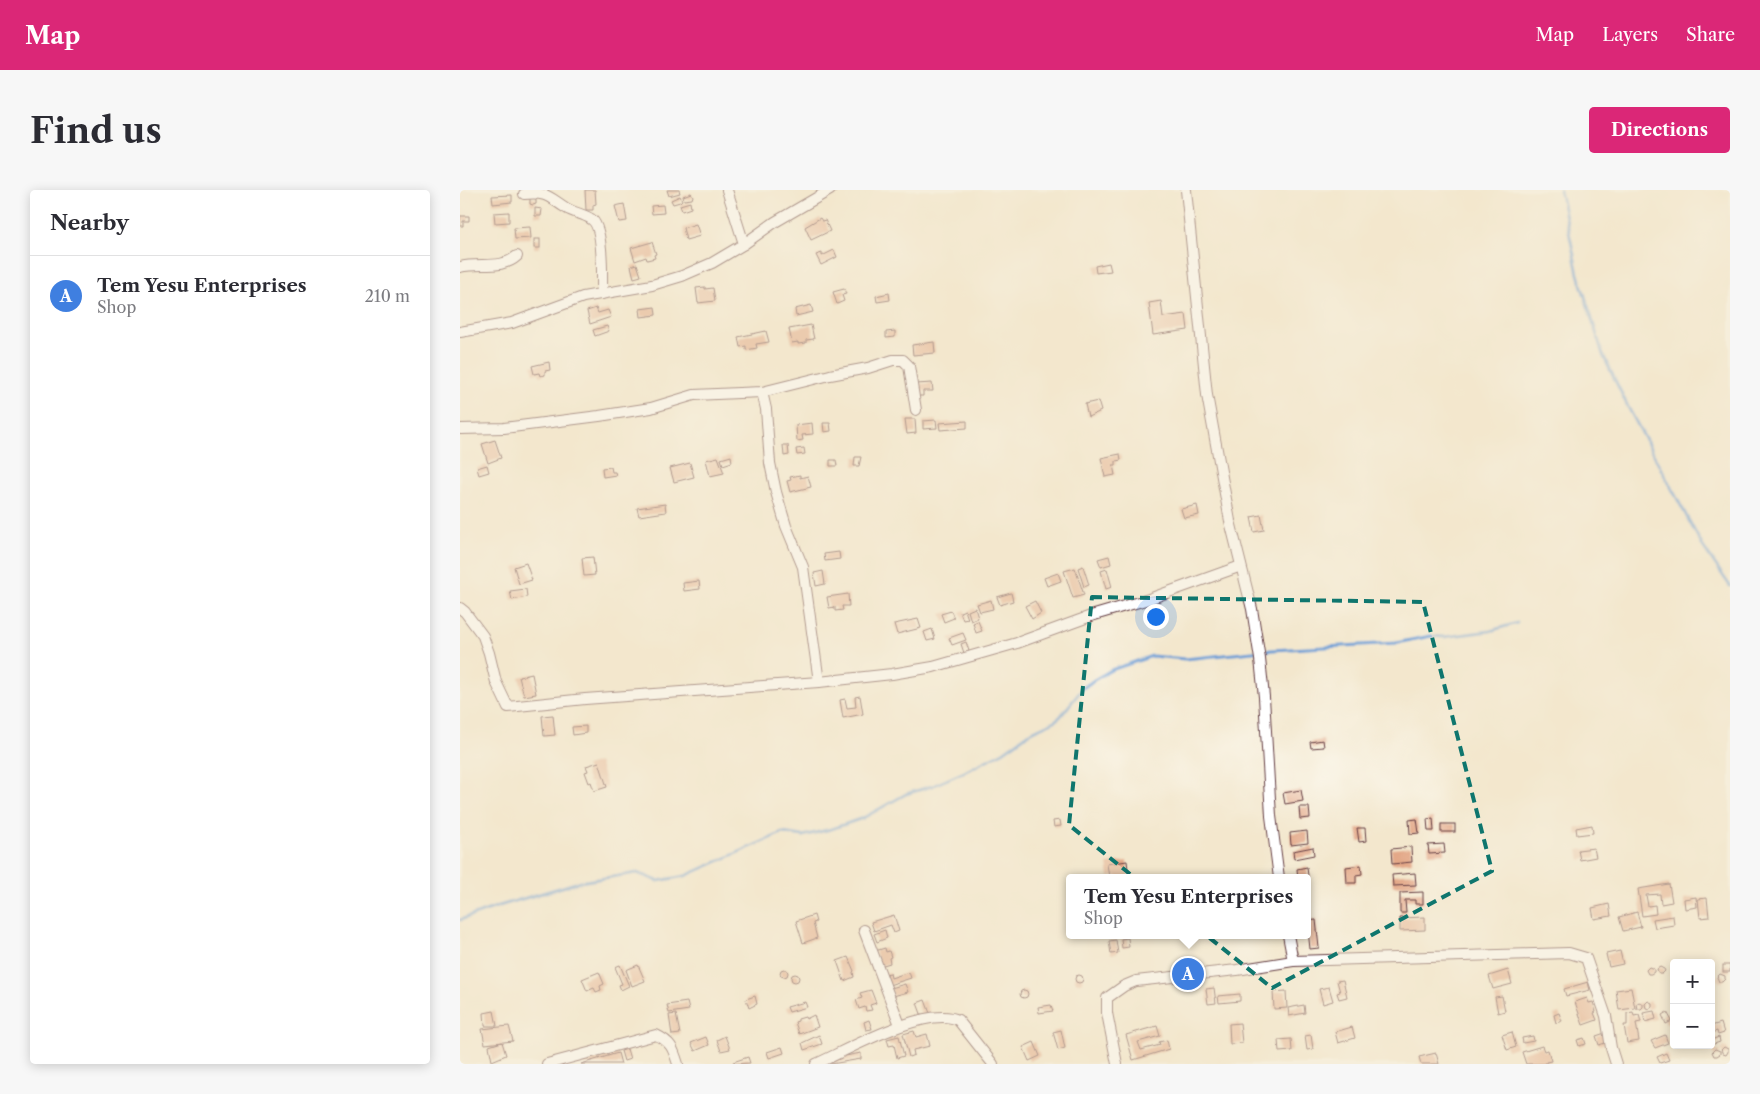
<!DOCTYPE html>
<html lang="en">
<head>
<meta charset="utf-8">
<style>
  :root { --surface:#fff; --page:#f7f7f7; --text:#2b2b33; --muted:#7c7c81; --line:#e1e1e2; --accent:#db2777 }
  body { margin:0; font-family:"Libre Caslon Text",serif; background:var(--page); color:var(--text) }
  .controls { position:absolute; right:15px; bottom:15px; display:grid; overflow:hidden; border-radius:5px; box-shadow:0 2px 12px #0003 }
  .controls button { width:45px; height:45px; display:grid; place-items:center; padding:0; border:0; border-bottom:1px solid var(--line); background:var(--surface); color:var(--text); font:25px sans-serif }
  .you { position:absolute; left:695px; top:426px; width:18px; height:18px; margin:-12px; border:4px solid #fff; border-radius:50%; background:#1a73e8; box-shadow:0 0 0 8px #1a73e833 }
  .badge { display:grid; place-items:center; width:32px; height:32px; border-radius:50%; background:var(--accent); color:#fff; font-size:16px; font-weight:700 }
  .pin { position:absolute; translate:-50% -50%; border:2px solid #fff; box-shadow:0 1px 5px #0006 }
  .popup { position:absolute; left:606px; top:684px; width:245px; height:65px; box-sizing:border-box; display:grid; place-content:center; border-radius:5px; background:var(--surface); filter:drop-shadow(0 1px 4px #0005); font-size:16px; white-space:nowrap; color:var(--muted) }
  .popup b { font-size:19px; color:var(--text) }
  .popup::after { content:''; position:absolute; left:50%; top:100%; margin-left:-10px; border:10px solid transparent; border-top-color:var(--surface) }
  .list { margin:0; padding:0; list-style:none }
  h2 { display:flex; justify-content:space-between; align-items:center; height:65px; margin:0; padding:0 20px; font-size:21px }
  h2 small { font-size:16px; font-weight:400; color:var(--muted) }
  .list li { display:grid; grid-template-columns:32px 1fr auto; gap:15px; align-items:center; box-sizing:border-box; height:80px; padding:0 20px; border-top:1px solid var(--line) }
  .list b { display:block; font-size:19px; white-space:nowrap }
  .list p { margin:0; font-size:16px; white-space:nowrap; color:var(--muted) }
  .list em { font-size:16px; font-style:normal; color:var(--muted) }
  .map { position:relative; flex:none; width:1270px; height:874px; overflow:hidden; border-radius:5px }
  header { display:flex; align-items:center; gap:30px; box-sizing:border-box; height:70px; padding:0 25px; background:var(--accent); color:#fff }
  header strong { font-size:24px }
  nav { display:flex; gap:28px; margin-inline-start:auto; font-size:18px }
  .intro { display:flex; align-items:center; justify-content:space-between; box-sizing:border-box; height:120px; padding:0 30px }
  h1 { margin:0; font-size:35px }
  .button { padding:12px 22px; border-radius:5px; background:var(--accent); color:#fff; font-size:18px; font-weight:700 }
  main { display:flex; gap:30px; padding:0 30px }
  aside { flex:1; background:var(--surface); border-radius:5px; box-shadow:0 2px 12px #0003 }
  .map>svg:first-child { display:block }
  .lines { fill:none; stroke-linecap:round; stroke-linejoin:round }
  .stream { stroke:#6a9dd6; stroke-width:3 }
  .building { fill:#e3a888 }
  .street-casing { stroke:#633d43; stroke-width:12 }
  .street { stroke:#fff; stroke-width:10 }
  .marked { fill:none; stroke:#0f766e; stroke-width:4; stroke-dasharray:10 6; stroke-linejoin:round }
</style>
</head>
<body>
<header>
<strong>Map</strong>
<nav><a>Map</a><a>Layers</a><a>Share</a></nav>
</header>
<div class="intro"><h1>Find us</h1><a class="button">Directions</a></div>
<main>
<aside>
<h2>Nearby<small></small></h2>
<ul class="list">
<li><span class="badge" style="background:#3f7fe0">A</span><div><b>Tem Yesu Enterprises</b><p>Shop</p></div><em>210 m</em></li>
</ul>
</aside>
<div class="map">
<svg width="1270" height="874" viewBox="0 0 1270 874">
  <rect width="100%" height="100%" fill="#fbf7ec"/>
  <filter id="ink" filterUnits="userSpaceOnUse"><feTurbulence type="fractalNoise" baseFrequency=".02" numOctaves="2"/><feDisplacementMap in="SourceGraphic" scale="10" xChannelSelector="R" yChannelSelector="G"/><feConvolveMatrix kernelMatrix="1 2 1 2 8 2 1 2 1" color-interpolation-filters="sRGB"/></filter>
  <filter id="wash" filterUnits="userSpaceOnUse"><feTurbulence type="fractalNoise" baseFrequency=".0096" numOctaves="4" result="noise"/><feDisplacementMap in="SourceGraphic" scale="20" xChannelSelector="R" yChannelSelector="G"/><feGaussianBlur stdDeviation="1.12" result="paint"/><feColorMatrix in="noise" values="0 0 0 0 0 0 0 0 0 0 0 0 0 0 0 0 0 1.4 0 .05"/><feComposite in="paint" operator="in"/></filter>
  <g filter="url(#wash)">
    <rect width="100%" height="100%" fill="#f3e7cd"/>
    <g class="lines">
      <!-- stream -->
      <g class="stream">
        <path d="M1100,0L1118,84L1143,165L1168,217L1242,355L1270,396"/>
        <path d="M0,730L39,716L119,692L177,683L198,691L225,686L322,643L343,646L371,639L403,628L446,604L472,596L504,582L543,562L571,542L593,532L600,527L623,498L634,490L651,480L692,466L725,469L812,460L936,453L971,446L984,447L1030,441L1057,433"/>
      </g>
    </g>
    <g id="blocks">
      <!-- building -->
      <g class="building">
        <path d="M125,0H135L136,14L133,15V20H126Z"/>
        <path d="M207,0H219L220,3L209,6Z"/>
        <path d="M231,3L233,6L232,9L224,10L223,6Z"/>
        <path d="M52,5V12L33,14L32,6Z"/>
        <path d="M220,6L222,10L220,12L213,14L211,10Z"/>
        <path d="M70,8H76V14L73,15L70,14Z"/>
        <path d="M230,12L231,18L222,21L220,15Z"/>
        <path d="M164,14L167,31L159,32L155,16Z"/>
        <path d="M203,15L204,23L192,24L191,16Z"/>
        <path d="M75,18L82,19L81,26H75Z"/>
        <path d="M49,22V32L35,33L34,23Z"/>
        <path d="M0,26H9V31H3V36H0Z"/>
        <path d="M360,28L362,31L365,30L370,41L351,50L345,37Z"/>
        <path d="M236,34L240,46L226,50L223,38Z"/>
        <path d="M70,37L71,48L55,49L54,38Z"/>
        <rect x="74" y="49" width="6" height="9"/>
        <path d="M192,52L196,64L194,65L195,68L187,70L186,67L175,71L171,58Z"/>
        <path d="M374,60L377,67L361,75L356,65L362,63V66Z"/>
        <path d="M649,73L651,81L636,83L635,76Z"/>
        <path d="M177,74L181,86L174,88L171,76Z"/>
        <path d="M245,97V99L253,98L255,111L238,113L236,98Z"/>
        <path d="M384,99L386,104L382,105L384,111L377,114L373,102Z"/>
        <path d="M429,103L430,110L417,112L416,106Z"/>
        <path d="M701,111L703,127L726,124L728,140L693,145L689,113Z"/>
        <path d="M351,115L353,122L336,126L335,119Z"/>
        <path d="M195,117L196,125L181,127L180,119Z"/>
        <path d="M136,118L138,123L148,120L151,127L130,134L127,121Z"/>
        <path d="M351,135L354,149L346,150V153L338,154V152L332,153L329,139Z"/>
        <path d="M147,136L149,141L135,146L133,140Z"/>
        <path d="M306,141L309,152L296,154L297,158L286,160V156L280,157L278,147Z"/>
        <path d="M435,141V147L426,148V142Z"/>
        <path d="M474,152L475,163L453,165L452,155Z"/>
        <path d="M89,172L90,180L85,181V185L80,186L79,183L74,184L72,176Z"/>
        <path d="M472,193L473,201H463V206H457L456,194Z"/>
        <path d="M638,211L641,221L628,227L625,214Z"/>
        <path d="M445,229H455L456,243L447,244Z"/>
        <path d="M476,230L477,238L463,239V231Z"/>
        <path d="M507,231V238L480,240L479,233Z"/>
        <path d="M352,233L353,244L342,245L343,250L337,251L336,235Z"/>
        <path d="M363,233H370L371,241L364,242Z"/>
        <path d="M35,250L41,268L28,273L22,254Z"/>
        <path d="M323,255H328L329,265L324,266Z"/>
        <path d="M344,258L345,264L337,265L336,259Z"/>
        <path d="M660,264L661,270L656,271V275H653L655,285L645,287L641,268Z"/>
        <path d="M271,266L272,272L263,275L261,269Z"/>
        <path d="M258,267L264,283L250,286L246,270Z"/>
        <path d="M395,267H401L399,276H394Z"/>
        <path d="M370,270H376L377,276H370Z"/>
        <path d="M230,273L234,287L214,292L210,278Z"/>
        <path d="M27,275L29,282L19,285L17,278Z"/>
        <path d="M151,277L152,282H155L156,285L143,287L142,278Z"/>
        <path d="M340,285V288L348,286L351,297L330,302L327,291L331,290L330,287Z"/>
        <path d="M205,314L206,322L179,326L177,318Z"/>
        <path d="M737,315L739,325L724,328L721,319Z"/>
        <path d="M801,325L804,340L794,342L791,327Z"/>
        <path d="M379,362L380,369L365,371L364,364Z"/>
        <path d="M649,366L651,374L641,377L638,369Z"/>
        <path d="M133,367L135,385L124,386L122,368Z"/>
        <path d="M66,373L72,390L59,394L54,377Z"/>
        <path d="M623,376L629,395L624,397L618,378Z"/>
        <path d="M615,378L624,405L613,408L604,381Z"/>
        <path d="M647,379L652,397L646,399L641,381Z"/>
        <path d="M363,381L365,394L356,396L354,383Z"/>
        <path d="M598,383L601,391L587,396L584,388Z"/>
        <path d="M239,391L240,399L224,401L223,393Z"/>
        <path d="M66,399L67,407L52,410L50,401Z"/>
        <path d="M551,403L553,411L540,415L537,407Z"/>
        <path d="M388,404L389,416H382L383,420L375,421V417L369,418L367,407Z"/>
        <path d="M531,410L533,419L520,422L517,414Z"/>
        <path d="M575,411L581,423L572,429L565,416Z"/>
        <path d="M515,418L518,428L511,431L508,421Z"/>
        <path d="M505,420L508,429L503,430L500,422Z"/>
        <path d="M491,421L494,428L484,432L481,424Z"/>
        <path d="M458,429L461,438L437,444L434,434Z"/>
        <path d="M518,431L522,441L516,443L513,433Z"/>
        <path d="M472,439L475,449L467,451L464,442Z"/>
        <path d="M503,443L506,450L492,455L489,448Z"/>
        <path d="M506,452L509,461L504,463L501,454Z"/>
        <path d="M72,484L76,504L64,506L59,487Z"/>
        <path d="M400,506L403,524L383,528L380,510L385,509L387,518L396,517L395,507Z"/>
        <path d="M93,525L95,545L84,546L82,526Z"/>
        <path d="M126,536V543L113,545L112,537Z"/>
        <path d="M863,550L864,557L851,558L850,552Z"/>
        <path d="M139,572L147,597L134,601L131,592L129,593L125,582L128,581L126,576Z"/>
        <path d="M841,600L843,611L825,614L823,603Z"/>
        <path d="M839,617H849L850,628L840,629Z"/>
        <path d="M973,628L974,641H968L967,629Z"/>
        <path d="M957,629L959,643L950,644L949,630Z"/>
        <path d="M600,630L601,636L594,637L593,631Z"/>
        <rect x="981" y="634" width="14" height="8"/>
        <path d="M1132,635L1133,643L1117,645L1116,638Z"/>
        <path d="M897,638H905L906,651L899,652Z"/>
        <path d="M847,641L848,653L831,655L830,643Z"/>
        <path d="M984,654L985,663L969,664L968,655Z"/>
        <path d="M853,657L854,665L834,669L833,661Z"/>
        <path d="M951,657L952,672L932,674L931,659Z"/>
        <path d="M1134,658L1136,667L1120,670L1118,660Z"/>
        <path d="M667,671L669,688H657V686L649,687L647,674Z"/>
        <path d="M901,675L902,684L896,685V693H887L886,677Z"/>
        <path d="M847,677L849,695L847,696V688H838L837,679Z"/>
        <path d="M955,683L956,695L933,696L932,685Z"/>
        <path d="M1209,694L1212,712L1201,714L1200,704L1186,705L1188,716L1195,715L1196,724L1182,726L1178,699Z"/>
        <path d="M963,702V714H955V710H945L946,723H940V703Z"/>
        <path d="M1236,707L1237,717L1225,719L1224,709Z"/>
        <path d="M1247,708L1249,727L1240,728L1238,709Z"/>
        <path d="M1149,714L1151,726L1134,729L1132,718Z"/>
        <path d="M1177,722L1181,737L1163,741L1159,727Z"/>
        <path d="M354,725L356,732L353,733L357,748L343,753L336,731Z"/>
        <path d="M434,725L439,741L434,743L431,735L414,741L411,732Z"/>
        <path d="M1213,726L1214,735L1195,738L1193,729Z"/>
        <path d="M965,727V740L940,741V728Z"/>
        <path d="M856,730L859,758L850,759L847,731Z"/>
        <path d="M425,740L427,748L417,752L414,744Z"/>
        <path d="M668,748L669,757L662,758L661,749Z"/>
        <path d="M656,750L658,763L651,764L649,751Z"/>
        <path d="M425,758L426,762L429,761L431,767L429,768L430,773L420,776L415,761Z"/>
        <path d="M1160,761L1163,774L1149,777L1146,764Z"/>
        <path d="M388,767L394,781L393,782L394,787L384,791L377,771Z"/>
        <path d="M160,775L169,796L161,800L159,795L162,794L155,777Z"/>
        <path d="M178,775L185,791L172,796L166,780Z"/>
        <rect x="1263" y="775" width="7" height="7"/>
        <path d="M1189,777L1194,779V782L1191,784H1188L1186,780Z"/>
        <path d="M1200,777L1204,779L1205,781L1202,784H1199L1197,779Z"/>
        <circle cx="324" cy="783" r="4"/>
        <path d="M1048,780L1052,794L1033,799L1029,786Z"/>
        <path d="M139,782L144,794L140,796L141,800L136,802L134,798L127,801L122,789Z"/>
        <path d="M449,782L451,788L429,795L425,784L430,783L431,788Z"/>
        <path d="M1260,784L1265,786V789L1262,792H1259L1257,787Z"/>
        <circle cx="335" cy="788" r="4"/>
        <circle cx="619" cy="789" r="4"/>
        <path d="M883,790L887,807L879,809L877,803L880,802L877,791Z"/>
        <path d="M1128,792L1130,800L1106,806L1104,799Z"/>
        <path d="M445,794L448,802L433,806L431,798Z"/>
        <path d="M869,797L873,811L863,814L859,799Z"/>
        <path d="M754,798L756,813L748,814L746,799Z"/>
        <path d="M1171,798L1175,818L1159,820L1156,800Z"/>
        <path d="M411,800L416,813L410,815L412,820L406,821L405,817L399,819L396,810L402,808L400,803Z"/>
        <circle cx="564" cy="804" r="4"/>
        <path d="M826,801L827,818L814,819L813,802Z"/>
        <path d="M780,804V811L759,813L758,806Z"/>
        <path d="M295,806L297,814L289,818L286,809Z"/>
        <path d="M1042,806L1045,821L1038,823L1035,807Z"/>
        <path d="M1127,808L1129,813L1133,812L1136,822L1134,823L1137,830L1123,835L1115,812Z"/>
        <path d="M465,810L471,826L463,829L457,813Z"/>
        <path d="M1188,811L1192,813V816L1190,819L1186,818L1185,814Z"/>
        <path d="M227,812L229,820L209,823L207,815Z"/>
        <path d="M345,812L347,817L329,822L327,817Z"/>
        <path d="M1179,812L1183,814V817L1181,819H1177L1176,814Z"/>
        <path d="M591,815L593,821L579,823L578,817Z"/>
        <path d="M844,815L845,823L829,826L828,818Z"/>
        <path d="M34,821L37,836H25L24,823Z"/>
        <path d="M1194,821L1196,829L1185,832L1183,823Z"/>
        <path d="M1173,822L1174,826L1179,825L1181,832L1176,833L1179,851L1167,853L1164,835H1167V823Z"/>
        <path d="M1207,822L1212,831L1206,834L1202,825Z"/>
        <path d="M1099,823L1102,831L1096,833L1094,825Z"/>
        <path d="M216,824L220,844L212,845L209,825Z"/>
        <path d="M354,825L358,837L339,844L335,832L338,831V829L345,827L346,829Z"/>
        <path d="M409,830L412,839L406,840L404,832Z"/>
        <path d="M780,833L782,853L770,854L769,834Z"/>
        <path d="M1261,833L1264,843L1258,845L1257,841L1251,843V836Z"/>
        <path d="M49,836L53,851L25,854L22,839Z"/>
        <path d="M697,836L700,846L678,852L681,860L700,855L699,852L707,850L709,859L673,870L666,845Z"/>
        <path d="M892,837L895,848L878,853L875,842Z"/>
        <path d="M601,840L605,858L598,860L593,842Z"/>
        <path d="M454,841L456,847L467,844L470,856L453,860L454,865L449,867L443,844Z"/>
        <path d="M1052,842L1056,857L1047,860L1042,845Z"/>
        <path d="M1145,843L1148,852L1139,855L1136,846Z"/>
        <path d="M359,845L362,854L344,860L342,853Z"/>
        <path d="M851,845L853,859L847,860L845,846Z"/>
        <path d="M1205,845L1208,853L1195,858L1191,851Z"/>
        <path d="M265,846L270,859L261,861L257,850Z"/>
        <path d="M439,846L444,866L437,868L434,855L429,856L427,849Z"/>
        <path d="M1073,846L1074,851L1063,853L1062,848Z"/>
        <path d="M246,847L249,855L235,861L231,853Z"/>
        <path d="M1259,847L1260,852L1251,855V850Z"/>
        <path d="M1124,848L1126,854L1119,856L1117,850Z"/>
        <path d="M831,849L832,861L819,862L818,850Z"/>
        <path d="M42,852L46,865L32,871L29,856Z"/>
        <path d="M574,852L580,866L569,871L563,857Z"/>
        <path d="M1082,856L1084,861L1088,860L1091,871L1086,872V874H1066L1062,862Z"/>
        <path d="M322,857L324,863L309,868L307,862Z"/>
        <path d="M1264,857L1268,859V862L1266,865L1263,864L1261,860Z"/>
        <path d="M167,859L170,869L164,871L161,861Z"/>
        <path d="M1255,859L1260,861V864L1257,866H1254L1252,862Z"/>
        <path d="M158,863L161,874H121Z"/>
        <path d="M401,863V869L371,874L370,869Z"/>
        <path d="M976,863L979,874H961L959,867Z"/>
        <path d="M1206,863L1209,870L1200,873L1197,867Z"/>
        <path d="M288,867L290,873L274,874L273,872Z"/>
      </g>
    </g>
  </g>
  <g filter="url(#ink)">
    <use href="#blocks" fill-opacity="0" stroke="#633d43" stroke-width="1"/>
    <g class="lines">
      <defs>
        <g id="street">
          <path d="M267,0L284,54"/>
          <path d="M726,0L747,205L770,331L792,419L800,469L804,507L811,626L819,688"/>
          <path d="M64,4C88,2 87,6 106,18C114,23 124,24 131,29C144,36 142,89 142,104"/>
          <path d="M0,77C19,72 42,80 57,66"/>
          <path d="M0,142L52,133L123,107L192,95L222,86L252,73L284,54L315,32L370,0"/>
          <path d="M302,202L306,219L310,273L316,302L326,336L343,377L359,492"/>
          <path d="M0,239L44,238L139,226L191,218L234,205L302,202L370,185L408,178L433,170H443L449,176L456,220"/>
          <path d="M0,418L5,422L23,446L29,463L36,492L48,517L125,509L359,492L432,484L473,477L557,453L631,426L689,409L781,376"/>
          <path d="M404,740L440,835"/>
          <path d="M828,745L833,771"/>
          <path d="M87,874L196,845C211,852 213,858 218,874"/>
          <path d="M356,874C387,860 467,815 498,830L533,874"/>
          <path d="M657,874L647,823V808L664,796L676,791L777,780L833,771L1109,763L1126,768L1146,826L1151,858L1156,874"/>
        </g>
      </defs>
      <!-- street casing -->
      <use href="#street" class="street-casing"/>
      <!-- street -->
      <use href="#street" class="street"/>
    </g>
  </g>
  <!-- marked area -->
  <path d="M0 0H1270V874H0ZM632,407L963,412L1032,681L812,798L609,635Z" fill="#f3e7cd" fill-opacity=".55" fill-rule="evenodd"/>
  <path class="marked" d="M632,407L963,412L1032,681L812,798L609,635Z"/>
</svg>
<div class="controls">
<button>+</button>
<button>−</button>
</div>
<div class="you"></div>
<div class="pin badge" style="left:728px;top:784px;background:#3f7fe0">A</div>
<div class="popup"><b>Tem Yesu Enterprises</b>Shop</div>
</div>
</main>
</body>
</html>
